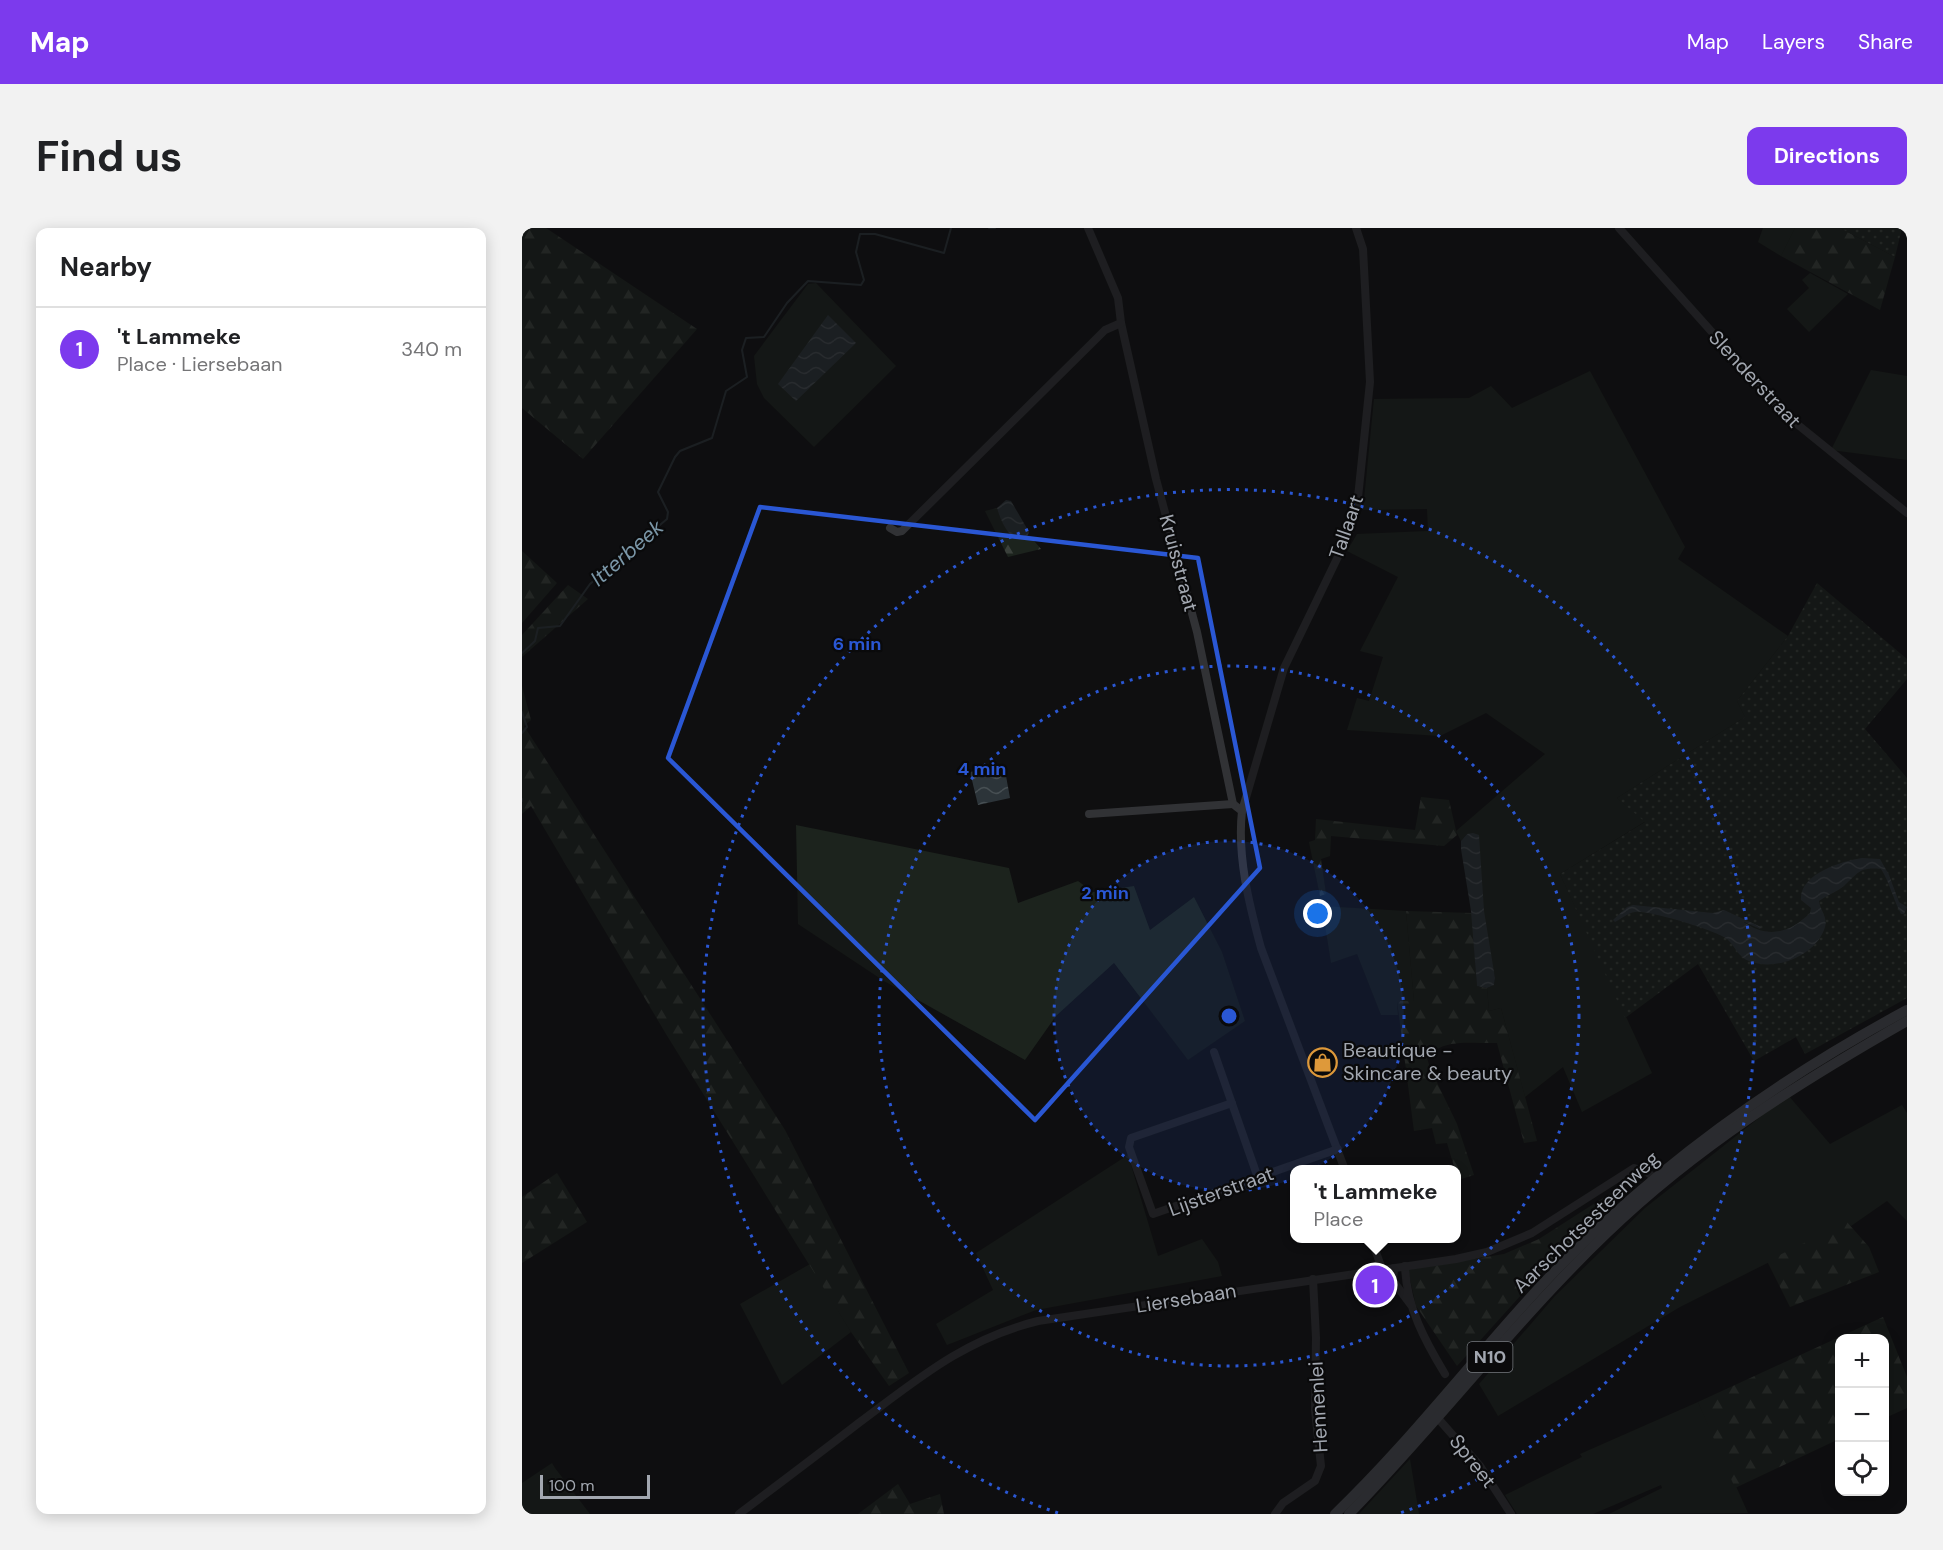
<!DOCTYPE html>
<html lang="en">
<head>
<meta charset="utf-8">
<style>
  :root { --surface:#fff; --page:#f2f2f2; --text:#202124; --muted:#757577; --line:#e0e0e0; --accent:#7c3aed }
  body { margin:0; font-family:"DM Sans",sans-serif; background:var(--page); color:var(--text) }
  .controls { position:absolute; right:18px; bottom:18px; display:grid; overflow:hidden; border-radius:12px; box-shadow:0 3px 15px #0003 }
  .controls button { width:54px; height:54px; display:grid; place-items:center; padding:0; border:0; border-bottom:2px solid var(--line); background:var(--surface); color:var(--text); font:30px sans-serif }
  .scale { position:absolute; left:18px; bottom:15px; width:110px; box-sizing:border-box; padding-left:6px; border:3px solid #a2a7b0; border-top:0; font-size:16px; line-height:21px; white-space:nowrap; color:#a2a7b0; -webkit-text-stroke:4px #0a0a0b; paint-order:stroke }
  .you { position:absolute; left:796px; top:686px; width:21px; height:21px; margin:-15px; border:4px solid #fff; border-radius:50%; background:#1a73e8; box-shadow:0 0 0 9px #1a73e833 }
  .badge { display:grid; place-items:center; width:39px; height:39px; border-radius:50%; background:var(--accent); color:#fff; font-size:20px; font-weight:700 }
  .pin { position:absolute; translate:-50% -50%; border:3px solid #fff; box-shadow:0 2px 6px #0006 }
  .popup { position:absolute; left:768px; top:937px; width:171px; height:78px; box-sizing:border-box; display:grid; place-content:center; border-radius:12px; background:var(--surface); filter:drop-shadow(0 2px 4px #0005); font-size:20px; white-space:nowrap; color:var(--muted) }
  .popup b { font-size:22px; color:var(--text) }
  .popup::after { content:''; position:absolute; left:50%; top:100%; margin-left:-12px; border:12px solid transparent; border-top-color:var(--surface) }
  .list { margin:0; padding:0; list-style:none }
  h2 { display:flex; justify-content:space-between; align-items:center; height:78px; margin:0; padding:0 24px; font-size:26px }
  h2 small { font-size:20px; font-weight:400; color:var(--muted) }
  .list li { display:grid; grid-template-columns:39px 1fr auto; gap:18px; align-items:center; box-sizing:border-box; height:84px; padding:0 24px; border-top:2px solid var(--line) }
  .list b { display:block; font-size:22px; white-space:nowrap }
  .list p { margin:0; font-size:20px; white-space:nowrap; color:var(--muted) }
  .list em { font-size:20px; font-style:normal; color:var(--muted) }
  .icon { flex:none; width:33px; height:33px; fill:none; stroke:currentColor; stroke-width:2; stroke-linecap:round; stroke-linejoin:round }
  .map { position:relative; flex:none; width:1385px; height:1286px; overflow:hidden; border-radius:12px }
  header { display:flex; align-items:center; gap:36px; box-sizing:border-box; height:84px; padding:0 30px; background:var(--accent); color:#fff }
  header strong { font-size:28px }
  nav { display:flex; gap:33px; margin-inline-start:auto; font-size:21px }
  .intro { display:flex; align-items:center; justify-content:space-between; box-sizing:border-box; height:144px; padding:0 36px }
  h1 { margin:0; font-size:42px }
  .button { padding:15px 27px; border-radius:12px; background:var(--accent); color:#fff; font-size:21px; font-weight:700 }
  main { display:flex; gap:36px; padding:0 36px }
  aside { flex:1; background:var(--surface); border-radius:12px; box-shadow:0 3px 15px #0003 }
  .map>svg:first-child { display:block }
  .grass { fill:#1c231d }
  .forest { fill:url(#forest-firs) }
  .park { fill:url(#park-dots) }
  .water { fill:url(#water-waves) }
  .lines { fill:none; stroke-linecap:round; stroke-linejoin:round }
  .stream { stroke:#2c3439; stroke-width:2 }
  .minor { stroke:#313235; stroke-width:8 }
  .major { stroke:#4d4f54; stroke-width:10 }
  .marked { fill:none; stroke:#2a57d4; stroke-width:4.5; stroke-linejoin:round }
  .ring { fill:none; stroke:#2a57d4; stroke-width:3; stroke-dasharray:3 6 }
  .labels { text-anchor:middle; stroke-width:4.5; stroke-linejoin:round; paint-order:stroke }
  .shield { fill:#0a0a0b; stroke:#74787e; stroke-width:1.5 }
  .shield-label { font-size:18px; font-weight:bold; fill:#a2a7b0 }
  .street-label { font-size:20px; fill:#a2a7b0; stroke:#0a0a0b }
  .poi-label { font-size:20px; fill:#a2a7b0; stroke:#0a0a0b; text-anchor:start }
  .water-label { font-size:21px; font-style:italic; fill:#7b97a8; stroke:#0a0a0b }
  .centre { fill:#2a57d4; stroke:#0a0a0b; stroke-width:3 }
  .ring-label { font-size:18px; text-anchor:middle; font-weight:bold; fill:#2a57d4; stroke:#0a0a0b; stroke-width:4.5; stroke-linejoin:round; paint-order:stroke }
</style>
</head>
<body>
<header>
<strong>Map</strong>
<nav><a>Map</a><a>Layers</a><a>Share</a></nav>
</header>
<div class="intro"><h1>Find us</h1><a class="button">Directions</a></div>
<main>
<aside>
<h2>Nearby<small></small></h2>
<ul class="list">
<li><span class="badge">1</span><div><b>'t Lammeke</b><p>Place · Liersebaan</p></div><em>340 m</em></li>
</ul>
</aside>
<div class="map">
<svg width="1385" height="1286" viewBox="0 0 1385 1286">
  <defs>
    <pattern id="forest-firs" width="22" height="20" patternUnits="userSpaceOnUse" patternTransform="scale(1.5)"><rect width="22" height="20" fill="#1c231d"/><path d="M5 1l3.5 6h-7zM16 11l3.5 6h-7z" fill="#3a403b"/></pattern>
    <pattern id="park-dots" width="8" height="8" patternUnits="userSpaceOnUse" patternTransform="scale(1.5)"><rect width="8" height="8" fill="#1c231d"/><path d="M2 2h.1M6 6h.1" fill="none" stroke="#3a403b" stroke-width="1.8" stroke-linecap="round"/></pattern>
    <pattern id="water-waves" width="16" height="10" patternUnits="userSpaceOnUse" patternTransform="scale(1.5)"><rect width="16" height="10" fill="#2c3439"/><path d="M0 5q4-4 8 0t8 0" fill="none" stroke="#474f53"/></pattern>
  </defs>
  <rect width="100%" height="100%" fill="#0f0f10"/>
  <!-- grass -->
  <g class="grass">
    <path d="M1241,0H1273L1259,28L1236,14Z"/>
    <path d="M1288,45L1326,66L1287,104L1265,81L1287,60L1280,52Z"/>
    <path d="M294,55L374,138L292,219L242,170L235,156L232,128L286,56Z"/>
    <path d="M1349,142L1385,148V232L1309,222Z"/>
    <path d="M1068,143L1163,319L1156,331L1266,408L1215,473L1223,489L1095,570L1124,593L1038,646L1130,845L1060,884L1041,839L1003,869L979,780L967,783L965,760L972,757L973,750L945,606L939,613L934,603L1023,526L964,485L918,508L825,502L835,470L847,473L861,429L838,423L876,349L825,323L835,306L906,303L905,281L841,282L852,171L947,170L969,158L990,180Z"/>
    <path d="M274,597L487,640L496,675L556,653L571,664L612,658L628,702L672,669L700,724L723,793L666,832L592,735L534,788L503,832L362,753L276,696Z"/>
    <path d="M800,678L884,683L892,773H875L876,787H859L835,726L809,735Z"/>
    <path d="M1266,867L1308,916L1380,877L1385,885V993L1365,973L1329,998L1325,995L1158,1079L976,1188L957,1156L1033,1068L1123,980Z"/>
    <path d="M606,927L636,1028L680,1011L696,1034L700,1048L514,1082L425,1117L414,1096L471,1062L454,1025Z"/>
    <path d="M288,1036L329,1104L260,1157L218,1076Z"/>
    <path d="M1176,1174L1226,1285L1087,1286L1140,1260L1139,1257L1071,1286H995L983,1267L1060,1229L1058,1226Z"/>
    <path d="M888,1231L897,1286H837Z"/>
    <path d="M30,1235L33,1240L68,1286H0V1255Z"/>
  </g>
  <!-- forest -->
  <g class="forest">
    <path d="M0,0H24L175,101L61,231L0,180Z"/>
    <path d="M1273,0H1318L1373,29L1358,82L1259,28Z"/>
    <path d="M475,280L478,289L505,310L507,307L519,321L486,329L463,283Z"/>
    <path d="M0,323L35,355L0,395Z"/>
    <path d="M46,357L66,371L0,429V407Z"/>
    <path d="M0,458L9,492L2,498L263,902L387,1145L367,1158L329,1104L144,806L9,578L0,586Z"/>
    <path d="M899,569L927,572L935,607L922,618L809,608L808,628L799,631L804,666L798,668L787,614L793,612L794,591L893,602Z"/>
    <path d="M884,683L950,685L955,758L965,760L967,783L979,780L1015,913L1002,915L975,815C953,816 920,809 905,830L908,840L935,896L952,947L936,952L925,915L914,916L910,900L892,903L875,773H892Z"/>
    <path d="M35,945L65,994L0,1035V969Z"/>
    <path d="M1095,961L1100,968L1018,1046L935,1138L894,1078L886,1042L982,1026L1017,1011Z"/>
    <path d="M1325,994L1347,1019L1357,1044L1268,1079L1245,1033Z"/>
    <path d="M1361,1089L1385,1149V1180L1363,1190L1362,1110H1318L1317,1211L1213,1260L1176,1174Z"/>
    <path d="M376,1256L388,1276L418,1266L422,1286H336Z"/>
  </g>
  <!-- park -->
  <g class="park">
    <path d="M1318,0H1380L1373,29Z"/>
    <path d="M1295,355L1385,431V451L1343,501L1385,550V770L1283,826L1274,809L1232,833L1176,736L1103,790L1038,646L1123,594L1095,570L1223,489L1215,473L1266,408Z"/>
  </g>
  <!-- water -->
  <g class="water">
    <path d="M306,87L334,115L274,173L256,156Z"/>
    <path d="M484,272L489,273L507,304L505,310L493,311C484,304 478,291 475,280Z"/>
    <path d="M482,537L488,570L456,577L448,544Z"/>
    <path d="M951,605L957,607L962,683L973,750L972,757L965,760L955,758L949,683L939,621V613L945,606Z"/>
    <path d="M1340,630L1358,631L1367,647L1377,674L1385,679L1382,686H1379C1371,671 1368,655 1359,641C1336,639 1337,645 1322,658C1315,664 1305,667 1297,673C1298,682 1306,689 1303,699C1295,727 1254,744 1227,733C1216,729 1213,718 1205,711C1195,703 1127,682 1113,684C1106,685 1099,691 1093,694L1091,692L1105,679L1111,677L1191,685L1202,682L1239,699L1238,701L1220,693C1244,710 1266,707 1288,685L1289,680L1279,672C1277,646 1320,633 1340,630Z"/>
  </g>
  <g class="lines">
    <!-- stream -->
    <g class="stream">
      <path d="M467,0H473"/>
      <path d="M0,425L13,413L16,400L38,398L68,356L145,291L146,284L136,264L153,229L158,223L190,210L204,163L225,149L220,122L224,110L242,109L265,75L286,53L339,57L342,52L334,24L338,6H353L422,25L429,0"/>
      <path d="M0,484L5,499L0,505"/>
      <path d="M0,571V573"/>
    </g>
    <!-- minor -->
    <g class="minor">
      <path d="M566,0L596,70L599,95L634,251L675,404L711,576L720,583C715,628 727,676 739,720L823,942"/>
      <path d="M1097,0L1265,188L1385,285"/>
      <path d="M368,300L375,304L380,303L574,111L583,102L599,95"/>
      <path d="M720,583L762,440L826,308L835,279L848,154L841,21L834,0"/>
      <path d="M567,586L711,576"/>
      <path d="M692,824L736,950"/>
      <path d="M710,875L609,910L607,919L631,986L816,921"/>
      <path d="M849,1010L860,1041"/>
      <path d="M883,1038C884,1078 903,1113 923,1146"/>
      <path d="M872,1040L871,1053L889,1077"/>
      <path d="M913,1187L958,1238L989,1286"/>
      <path d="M217,1286C258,1255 298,1225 338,1194C397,1150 443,1111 516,1093L934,1031L965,1024L1010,1005L1112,940L1125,944L1137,954"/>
      <path d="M753,1286L761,1275L793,1253L799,1238L793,1182L794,1110L791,1051"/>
    </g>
    <!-- major -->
    <g class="major">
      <path d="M813,1286C886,1216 948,1135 1017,1060C1122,947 1249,855 1385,782"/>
      <path d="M827,1286C916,1195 993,1093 1085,1005C1174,919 1278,854 1385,793"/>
    </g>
  </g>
  <!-- marked area -->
  <path d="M0 0H1385V1286H0ZM238,279L676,330L738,640L513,892L146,530Z" fill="#0f0f10" fill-opacity=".55" fill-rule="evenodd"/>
  <path class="marked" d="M238,279L676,330L738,640L513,892L146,530Z"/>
  <!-- distance rings -->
  <circle cx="707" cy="788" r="175" fill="#2a57d4" fill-opacity=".12"/>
  <g class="ring">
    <circle cx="707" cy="788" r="175"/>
    <circle cx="707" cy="788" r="350"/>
    <path d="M536 1285A526 526 0 1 1 878 1285"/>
  </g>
  <!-- icons -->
  <defs>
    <symbol id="shop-ring" viewBox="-11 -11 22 22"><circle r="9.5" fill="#0a0a0b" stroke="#de993a" stroke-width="1.5"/><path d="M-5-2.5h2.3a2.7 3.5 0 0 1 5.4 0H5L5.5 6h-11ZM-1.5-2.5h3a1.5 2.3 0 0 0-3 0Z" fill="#de993a"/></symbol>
  </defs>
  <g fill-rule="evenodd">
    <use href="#shop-ring" x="784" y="818" width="33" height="33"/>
  </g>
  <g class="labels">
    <!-- shield labels -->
    <rect class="shield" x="945.5" y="1114" width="45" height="30" rx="4.5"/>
    <g class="shield-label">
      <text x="968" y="1135">N10</text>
    </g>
    <!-- street labels -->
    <g class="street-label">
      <text transform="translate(1233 151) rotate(47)" y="7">Slenderstraat</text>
      <text transform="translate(824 299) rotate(-71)" y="7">Tallaart</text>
      <text transform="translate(657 335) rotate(75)" y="7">Kruisstraat</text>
      <text transform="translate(699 963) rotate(-20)" y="7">Lijsterstraat</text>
      <text transform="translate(1064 994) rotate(-44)" y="7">Aarschotsesteenweg</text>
      <text transform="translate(664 1070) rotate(-9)" y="7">Liersebaan</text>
      <text transform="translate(796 1179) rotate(-93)" y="7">Hennenlei</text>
      <text transform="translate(951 1233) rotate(52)" y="7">Spreet</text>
    </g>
    <!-- poi labels -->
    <g class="poi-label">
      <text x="821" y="829">Beautique -<tspan x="821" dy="23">Skincare &amp; beauty</tspan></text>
    </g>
    <!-- water labels -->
    <g class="water-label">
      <text transform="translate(105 325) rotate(-41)" y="7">Itterbeek</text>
    </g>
  </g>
  <circle cx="707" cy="788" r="9" class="centre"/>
  <g class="ring-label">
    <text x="335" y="422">6 min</text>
    <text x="460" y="547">4 min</text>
    <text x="583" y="671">2 min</text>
  </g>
</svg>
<div class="controls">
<button>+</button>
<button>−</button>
<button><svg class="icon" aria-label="locate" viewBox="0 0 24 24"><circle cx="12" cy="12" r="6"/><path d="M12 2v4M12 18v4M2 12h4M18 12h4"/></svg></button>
</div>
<div class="scale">100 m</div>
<div class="you"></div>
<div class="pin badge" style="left:853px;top:1057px">1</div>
<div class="popup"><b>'t Lammeke</b>Place</div>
</div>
</main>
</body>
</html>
